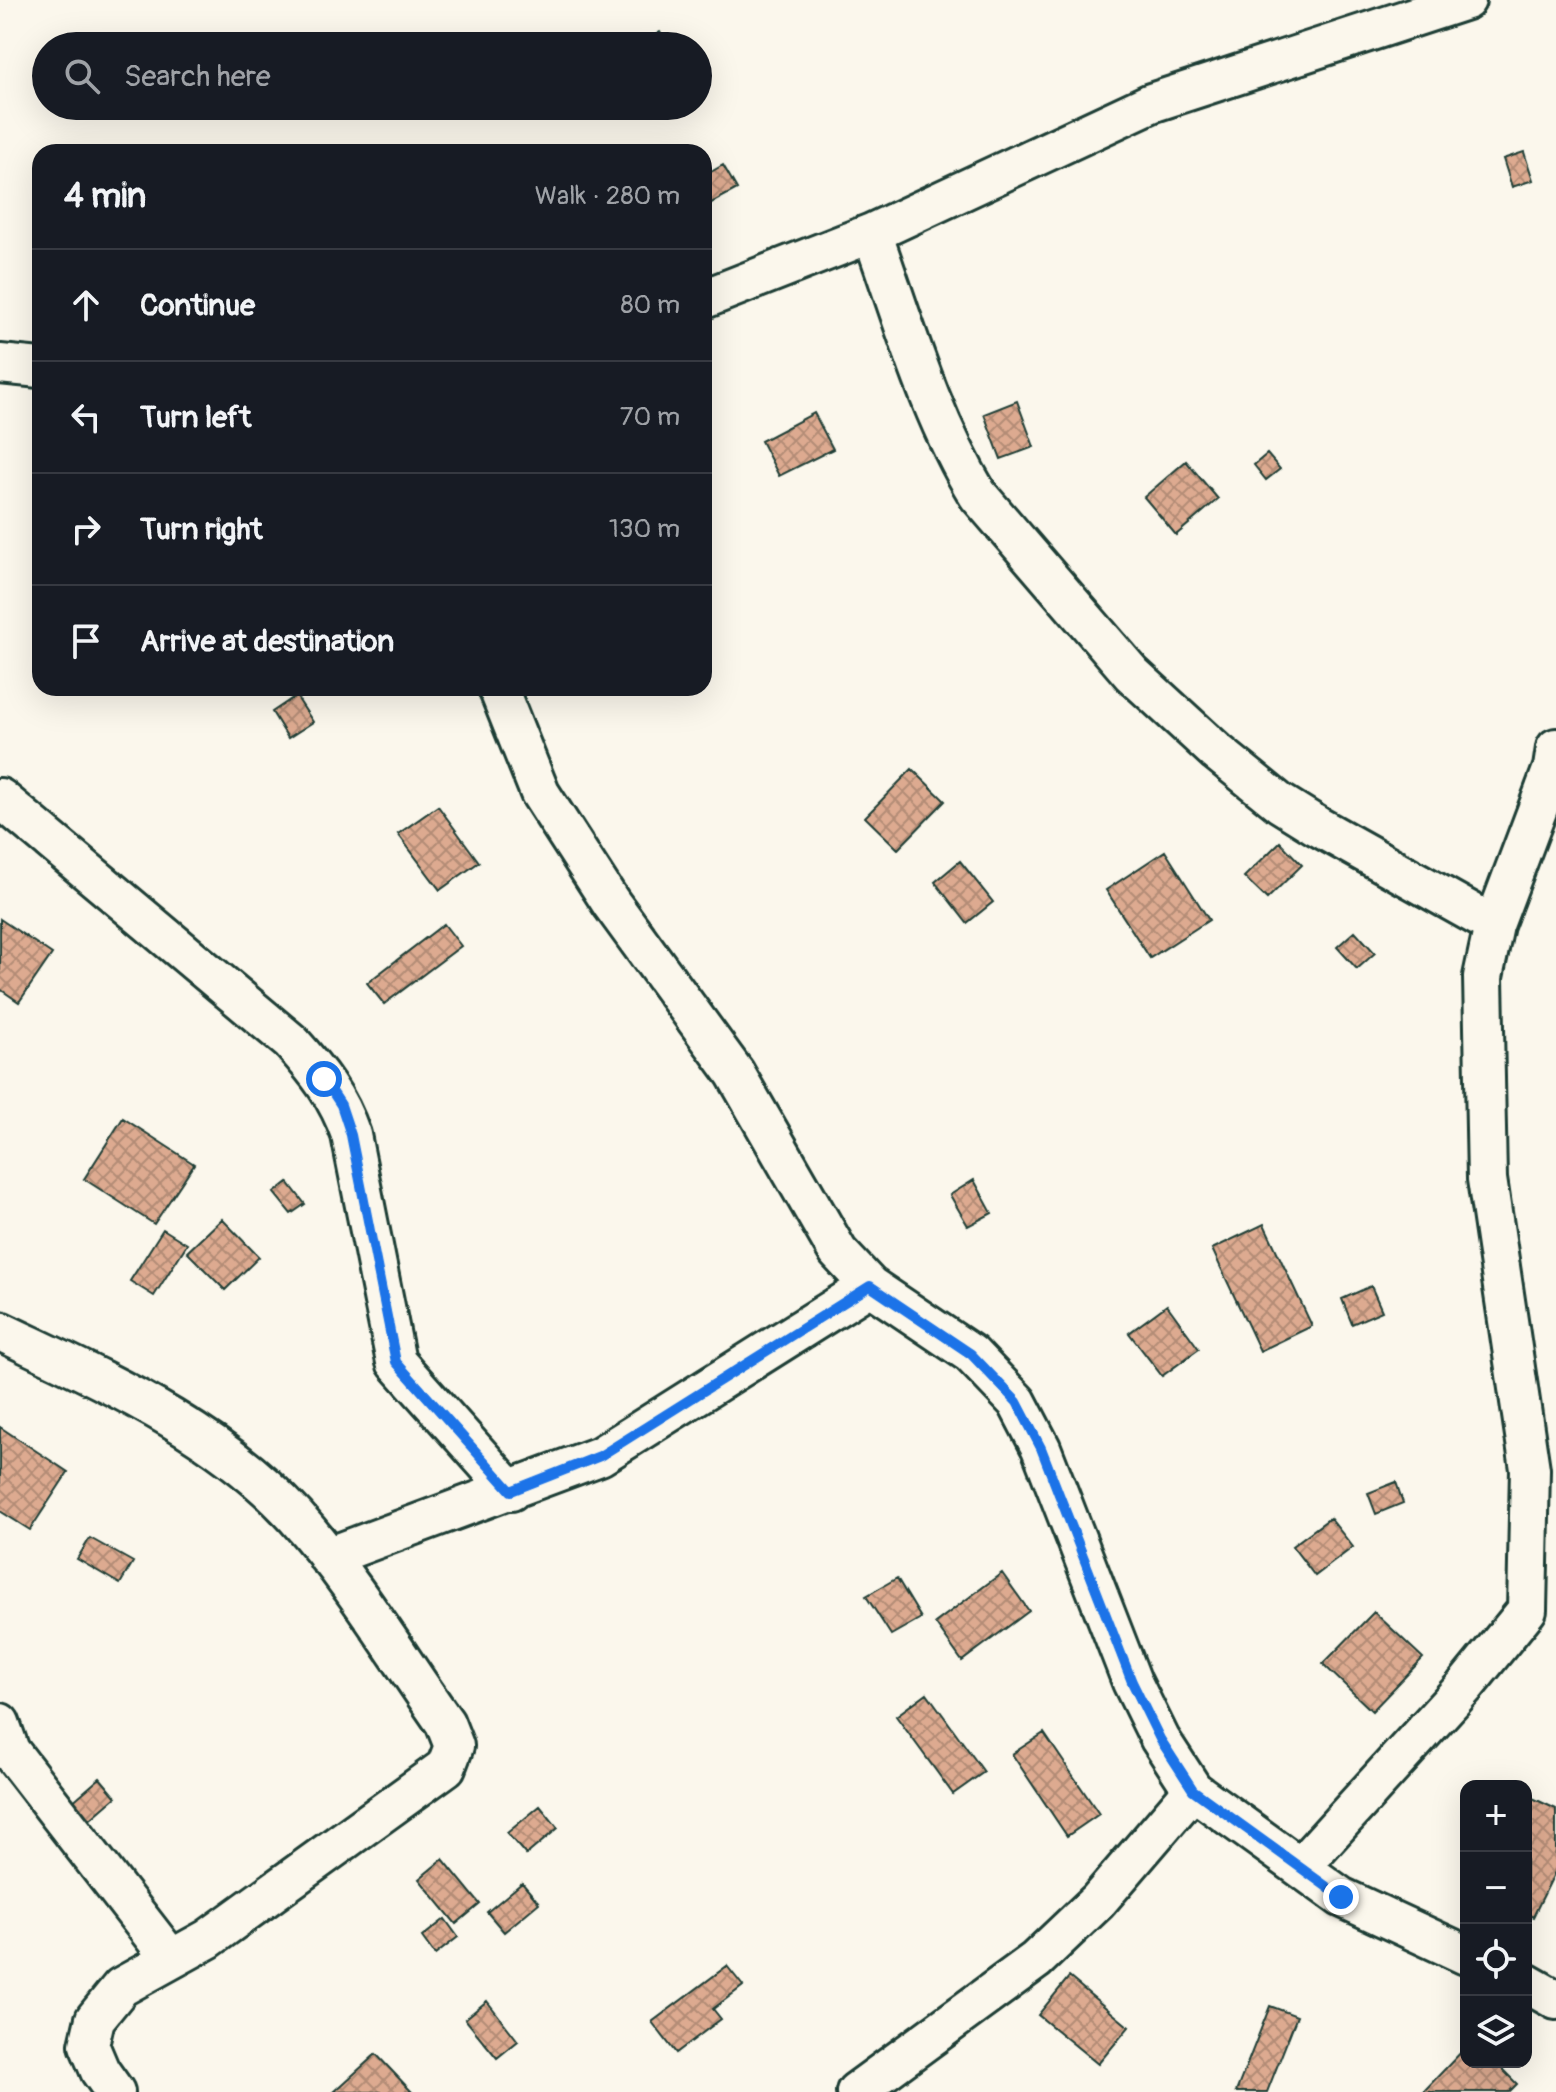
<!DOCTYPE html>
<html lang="en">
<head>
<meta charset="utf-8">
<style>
	body { margin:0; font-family:Pangolin,sans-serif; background:#242831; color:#f1f3f6 }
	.controls { position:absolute; right:24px; bottom:24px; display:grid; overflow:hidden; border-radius:16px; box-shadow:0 8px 32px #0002 }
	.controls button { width:72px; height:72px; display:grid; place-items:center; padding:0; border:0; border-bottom:2px solid #363941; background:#171b24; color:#f1f3f6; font:40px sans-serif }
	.stop { position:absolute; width:24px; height:24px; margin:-18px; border:6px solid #1a73e8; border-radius:50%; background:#fff }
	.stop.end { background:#1a73e8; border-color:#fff; box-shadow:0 2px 8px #0008 }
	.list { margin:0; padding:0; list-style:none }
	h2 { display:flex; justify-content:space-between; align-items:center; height:104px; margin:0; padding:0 32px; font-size:34px }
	h2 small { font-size:26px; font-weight:400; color:#9ea1a6 }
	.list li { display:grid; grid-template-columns:52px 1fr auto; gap:24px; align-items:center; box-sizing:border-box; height:112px; padding:0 32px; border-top:2px solid #363941 }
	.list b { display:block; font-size:30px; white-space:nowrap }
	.list em { font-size:26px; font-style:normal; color:#9ea1a6 }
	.icon { flex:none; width:44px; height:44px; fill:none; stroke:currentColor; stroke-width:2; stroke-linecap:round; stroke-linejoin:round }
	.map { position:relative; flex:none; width:1556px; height:2092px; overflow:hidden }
	.search { position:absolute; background:#171b24; box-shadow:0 8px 32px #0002; left:32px; top:32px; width:680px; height:88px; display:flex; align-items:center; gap:20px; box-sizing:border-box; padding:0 28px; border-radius:44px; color:#9ea1a6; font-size:30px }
	.panel { position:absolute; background:#171b24; box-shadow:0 8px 32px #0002; left:32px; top:144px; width:680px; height:552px; border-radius:24px }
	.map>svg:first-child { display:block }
	.building { fill:url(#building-cross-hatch); stroke:#1f3d34; stroke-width:2 }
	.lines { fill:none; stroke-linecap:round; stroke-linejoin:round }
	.street-casing { stroke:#1f3d34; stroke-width:44 }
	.street { stroke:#fbf7ec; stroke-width:38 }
	.route { stroke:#1a73e8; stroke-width:10 }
</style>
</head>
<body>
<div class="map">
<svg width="1556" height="2092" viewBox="0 0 1556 2092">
	<defs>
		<pattern id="building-cross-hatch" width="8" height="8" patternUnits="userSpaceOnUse" patternTransform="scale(2)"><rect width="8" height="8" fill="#ddaa90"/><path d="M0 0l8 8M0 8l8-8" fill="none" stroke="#b38c76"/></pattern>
	</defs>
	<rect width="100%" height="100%" fill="#fbf7ec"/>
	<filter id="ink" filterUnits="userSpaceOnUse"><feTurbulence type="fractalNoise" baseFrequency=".0125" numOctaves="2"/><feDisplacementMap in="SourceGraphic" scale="16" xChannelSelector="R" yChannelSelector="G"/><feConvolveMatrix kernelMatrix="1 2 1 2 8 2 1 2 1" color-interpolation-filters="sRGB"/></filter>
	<g filter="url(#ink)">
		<path class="building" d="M660,32L670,46H638Z
			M1524,152L1533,180L1512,187L1503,159Z
			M723,165L737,189L704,207V176Z
			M1017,401L1034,447L1001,459L984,414Z
			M814,413L833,449L779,476L761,441Z
			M1267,454L1280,469L1266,480L1254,465Z
			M1186,461L1218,499L1176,535L1144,497Z
			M296,696L313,722L288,738L272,712Z
			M912,769L945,801L898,849L865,817Z
			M438,806L479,862L440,890L398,834Z
			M1280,842L1302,865L1267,899L1244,877Z
			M1165,851L1209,920L1150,958L1106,890Z
			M960,861L993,902L967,923L935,882Z
			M0,919L52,954L19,1002L0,989Z
			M444,924L461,946L384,1004L367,983Z
			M1355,931L1375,953L1357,969L1337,947Z
			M123,1118L194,1164L154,1224L84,1179Z
			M974,1180L992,1213L968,1226L950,1195Z
			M288,1182L305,1204L291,1214L274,1193Z
			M222,1219L259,1257L225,1290L187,1252Z
			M1264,1224L1312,1326L1260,1351L1212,1249Z
			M163,1229L187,1244L154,1296L130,1281Z
			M1371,1286L1382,1311L1352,1324L1342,1299Z
			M1167,1305L1199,1349L1162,1376L1129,1333Z
			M0,1427L68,1472L30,1530L0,1511Z
			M1396,1482L1403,1503L1376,1514L1368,1493Z
			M1330,1518L1353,1547L1315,1576L1292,1546Z
			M90,1538L133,1562L120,1584L77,1559Z
			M1002,1573L1029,1611L962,1661L935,1623Z
			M897,1578L921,1618L891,1635L866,1596Z
			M1374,1612L1423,1658L1372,1711L1323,1664Z
			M927,1693L984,1772L953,1794L896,1716Z
			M1044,1733L1099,1814L1067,1836L1012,1754Z
			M100,1778L116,1797L87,1822L71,1803Z
			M1526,1795L1556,1809V1870L1533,1917L1526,1914Z
			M540,1806L558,1828L526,1855L507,1833Z
			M443,1859L480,1904L456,1924L419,1879Z
			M522,1883L539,1903L504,1932L487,1912Z
			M445,1919L458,1937L435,1955L422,1937Z
			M727,1966L743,1986L713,2009L721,2019L676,2053L652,2022Z
			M1069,1977L1129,2027L1098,2064L1038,2015Z
			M487,2001L518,2041L497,2058L465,2019Z
			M1270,2006L1297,2016L1267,2092H1236Z
			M1466,2047V2062H1495L1517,2084L1509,2092H1423Z
			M376,2054L412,2092H334Z"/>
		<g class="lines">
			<defs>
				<path id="street" d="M872,233C904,322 929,414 978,495L1132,674L1217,752L1280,803L1317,826L1494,925
					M704,299L872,233L1151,103L1466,0
					M0,364L40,368
					M498,688L540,793L611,903L735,1073L838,1252L870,1286L971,1354L1017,1402L1041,1448L1132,1682L1160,1739L1193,1790L1341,1897L1466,1955
					M0,798L291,1042C318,1072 338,1097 351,1135L396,1362L511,1491
					M0,1331C104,1381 216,1429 296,1517C352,1580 397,1655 445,1723L454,1746L446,1767L208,1939L121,1987L95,2019L89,2045L100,2071L115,2092
					M328,1557L600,1456L870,1286
					M0,1723L10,1751L171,1959
					M1300,1867L1465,1686L1527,1610L1530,1469L1487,1179L1483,977L1494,925L1553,768L1556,748
					M1526,1983L1556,2000
					M856,2092L1036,1960L1098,1901L1193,1790"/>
			</defs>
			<use href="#street" class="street-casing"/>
			<use href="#street" class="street"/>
		</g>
	</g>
	<g class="lines" filter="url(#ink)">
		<path class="route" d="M324,1079L341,1105L351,1135L396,1362L511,1491L600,1456L870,1286L971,1354L1017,1402L1041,1448L1132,1682L1160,1739L1193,1790L1341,1897"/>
	</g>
</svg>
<div class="controls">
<button>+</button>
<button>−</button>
<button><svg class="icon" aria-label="locate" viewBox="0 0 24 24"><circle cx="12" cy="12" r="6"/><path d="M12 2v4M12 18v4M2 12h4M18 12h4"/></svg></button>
<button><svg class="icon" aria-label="layers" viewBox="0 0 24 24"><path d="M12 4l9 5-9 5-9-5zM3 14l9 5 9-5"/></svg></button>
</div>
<div class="stop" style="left:324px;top:1079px"></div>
<div class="stop end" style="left:1341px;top:1897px"></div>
<div class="search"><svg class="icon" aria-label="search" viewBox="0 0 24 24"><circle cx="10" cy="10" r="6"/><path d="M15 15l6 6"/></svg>Search here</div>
<section class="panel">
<h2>4 min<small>Walk · 280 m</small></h2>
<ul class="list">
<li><svg class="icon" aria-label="ahead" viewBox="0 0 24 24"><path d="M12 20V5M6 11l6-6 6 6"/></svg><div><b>Continue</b></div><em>80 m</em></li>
<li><svg class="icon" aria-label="left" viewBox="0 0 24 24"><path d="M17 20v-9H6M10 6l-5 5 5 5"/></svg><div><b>Turn left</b></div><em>70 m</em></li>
<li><svg class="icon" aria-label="right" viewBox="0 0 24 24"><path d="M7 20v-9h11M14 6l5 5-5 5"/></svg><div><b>Turn right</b></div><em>130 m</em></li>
<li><svg class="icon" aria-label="arrive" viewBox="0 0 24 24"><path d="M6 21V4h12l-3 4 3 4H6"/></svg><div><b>Arrive at destination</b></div></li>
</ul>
</section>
</div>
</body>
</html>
